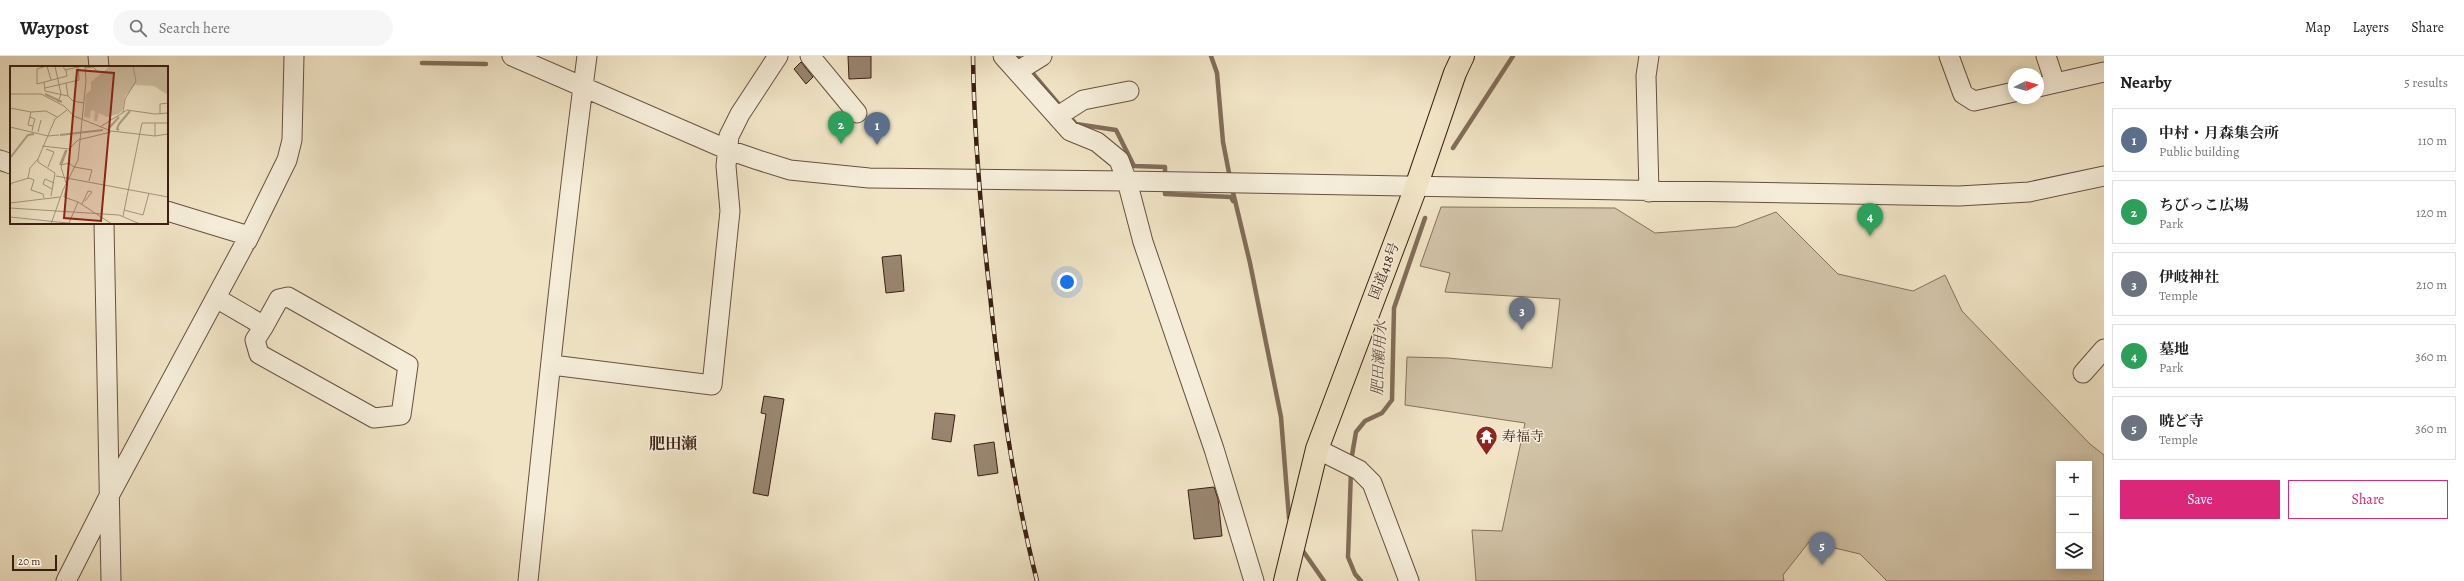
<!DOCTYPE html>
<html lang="en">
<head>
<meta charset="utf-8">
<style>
	body { margin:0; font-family:Alegreya,"Noto Serif JP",serif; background:#f6f6f6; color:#222 }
	.controls { position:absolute; right:12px; bottom:12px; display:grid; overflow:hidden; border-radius:0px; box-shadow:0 2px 10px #0003 }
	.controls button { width:36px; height:36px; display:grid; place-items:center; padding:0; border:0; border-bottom:1px solid #e0e0e0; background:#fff; color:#222; font:20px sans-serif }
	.compass { position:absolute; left:2008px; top:12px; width:36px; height:36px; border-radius:50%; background:#fff; box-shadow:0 2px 10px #0003; rotate:85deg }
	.scale { position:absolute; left:12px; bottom:10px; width:45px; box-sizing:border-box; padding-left:4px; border:2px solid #3b1f13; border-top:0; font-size:11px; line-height:14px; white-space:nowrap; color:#3b1f13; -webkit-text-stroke:3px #f5edd9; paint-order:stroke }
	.you { position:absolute; left:1067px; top:226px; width:14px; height:14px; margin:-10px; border:3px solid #fff; border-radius:50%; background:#1a73e8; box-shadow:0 0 0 6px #1a73e833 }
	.badge { display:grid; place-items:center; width:26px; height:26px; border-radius:50%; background:#db2777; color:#fff; font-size:13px; font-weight:700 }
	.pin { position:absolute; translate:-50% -33px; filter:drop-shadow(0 1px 2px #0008) }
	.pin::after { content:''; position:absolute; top:21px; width:14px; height:12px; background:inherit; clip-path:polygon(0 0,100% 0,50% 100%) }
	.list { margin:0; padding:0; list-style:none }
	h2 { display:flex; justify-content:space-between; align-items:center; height:52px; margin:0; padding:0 16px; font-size:17px }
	h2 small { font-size:13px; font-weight:400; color:#767676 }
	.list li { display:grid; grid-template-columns:26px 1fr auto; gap:12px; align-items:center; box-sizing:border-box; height:64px; margin:0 8px 8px; padding:0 8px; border:1px solid #e0e0e0; border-radius:0px }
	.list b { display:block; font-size:15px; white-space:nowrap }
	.list p { margin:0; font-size:13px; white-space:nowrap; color:#767676 }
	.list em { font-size:13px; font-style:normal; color:#767676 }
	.actions { display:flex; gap:8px; padding:12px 16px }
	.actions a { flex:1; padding:9px 0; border:1px solid #db2777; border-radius:0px; text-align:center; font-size:14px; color:#db2777 }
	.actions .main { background:#db2777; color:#fff }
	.icon { flex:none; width:22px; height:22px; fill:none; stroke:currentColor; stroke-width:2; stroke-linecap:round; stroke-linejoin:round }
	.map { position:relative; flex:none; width:2104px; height:525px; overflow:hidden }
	header { display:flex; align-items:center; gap:24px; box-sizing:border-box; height:56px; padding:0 20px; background:#fff; border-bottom:1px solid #e0e0e0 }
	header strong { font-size:19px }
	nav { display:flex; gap:22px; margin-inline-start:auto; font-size:14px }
	.search { width:280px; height:36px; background:#f6f6f6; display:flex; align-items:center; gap:10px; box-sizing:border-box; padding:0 14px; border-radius:22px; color:#767676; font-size:15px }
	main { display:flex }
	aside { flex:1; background:#fff }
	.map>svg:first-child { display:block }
	.green { fill:#d1c3a7; stroke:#86715d; fill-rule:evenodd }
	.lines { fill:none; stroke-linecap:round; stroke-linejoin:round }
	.stream { stroke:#826d59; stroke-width:4.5 }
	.building { fill:#998570; stroke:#3b1f13 }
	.minor-casing { stroke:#685040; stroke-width:21 }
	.highway-casing { stroke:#3b1f13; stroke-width:24 }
	.minor { stroke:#f5edd9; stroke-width:19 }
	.highway { stroke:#f0e4c5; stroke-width:22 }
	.rail-casing { stroke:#3b1f13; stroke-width:4.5 }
	.rail { stroke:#f5edd9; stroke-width:3; stroke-dasharray:9; stroke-linecap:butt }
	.labels { text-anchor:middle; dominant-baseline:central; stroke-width:3; stroke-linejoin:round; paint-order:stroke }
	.street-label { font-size:14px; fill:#3b1f13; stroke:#f5edd9 }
	.poi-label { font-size:14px; fill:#3b1f13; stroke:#f5edd9; text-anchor:start }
	.water-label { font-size:15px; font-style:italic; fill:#654c3c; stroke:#f5edd9 }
	.quarter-label { font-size:16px; font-weight:bold; fill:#3b1f13; stroke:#f5edd9 }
	.inset-river { fill:none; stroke:#b2a188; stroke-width:2 }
	.inset-road { fill:none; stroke:#a8957e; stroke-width:1 }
	.view { fill:#8f2418; fill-opacity:0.15; stroke:#8f2418; stroke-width:2 }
	.inset-edge { fill:none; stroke:#3b1f13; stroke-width:2 }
</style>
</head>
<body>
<header>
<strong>Waypost</strong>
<div class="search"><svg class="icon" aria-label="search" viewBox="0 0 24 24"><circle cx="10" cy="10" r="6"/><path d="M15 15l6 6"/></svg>Search here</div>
<nav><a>Map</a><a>Layers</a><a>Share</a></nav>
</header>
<main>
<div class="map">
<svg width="2104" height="525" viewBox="0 0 2104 525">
	<rect width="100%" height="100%" fill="#f0e4c5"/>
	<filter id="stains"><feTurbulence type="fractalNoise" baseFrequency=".005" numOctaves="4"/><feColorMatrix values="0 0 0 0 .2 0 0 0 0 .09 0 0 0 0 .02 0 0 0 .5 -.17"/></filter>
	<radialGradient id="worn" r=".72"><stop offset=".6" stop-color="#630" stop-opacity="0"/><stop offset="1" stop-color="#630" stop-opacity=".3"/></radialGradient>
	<path class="green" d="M1441,151L1615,152L1655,177L1736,171L1776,156L1838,218L1913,235L1945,219L1962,255L2090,388L2104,399V525H1887L1860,498L1809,486L1783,519L1784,525H1476L1472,474L1502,475L1525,367L1405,349L1407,301L1448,302L1552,312L1560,243L1445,236L1450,217L1420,210ZM2059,408H2089V510H2059Z"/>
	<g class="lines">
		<path class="stream" d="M1017,0L1023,6
			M1211,0L1217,17L1223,86L1230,122
			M422,7L486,8
			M1029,13L1062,52
			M1068,59L1076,68L1116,74L1134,110L1165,111V121
			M1453,92L1513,0
			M1165,131V138L1231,141L1233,145
			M1232,132L1250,207L1281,361L1289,462
			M1351,405L1356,376L1365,365L1382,357L1392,344L1394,252L1425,162
			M1351,414L1348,501L1355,518L1361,525
			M1303,495L1324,525"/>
	</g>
	<path class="building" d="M848,0H871V22L849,23Z
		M801,6L813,21L806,28L794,13Z
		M901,199L904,235L886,237L882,201Z
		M764,340L784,343L768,440L753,437L766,358L761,357Z
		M935,357L955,359L951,386L932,383Z
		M994,386L998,417L978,420L974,389Z
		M1214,431L1218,443L1222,480L1194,483L1188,434Z"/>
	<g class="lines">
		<defs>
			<path id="minor" d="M98,0L99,11
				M512,0L726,93L758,104L790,114L869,122L1127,125L1959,140L2029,136L2104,120
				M810,0L857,57
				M1003,0L1070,75L1097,86L1119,104L1127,125L1143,186L1214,393L1254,525
				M1949,0L1963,38L1974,45L2014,36
				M2046,0L2055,27
				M1018,15L1042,0
				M2038,31L2104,16
				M1058,60L1083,44L1129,35
				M0,104L11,108
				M1649,136L1646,20L1649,0
				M167,155L249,180
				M104,167L111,525
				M247,185L287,104L292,84L294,0
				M216,242L264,270L279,243L288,241L408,309L401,359L374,362L259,298L255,284L264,270
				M552,309L712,329L730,155L726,110L729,80L740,58L778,0
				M2083,317L2104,293
				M1317,393L1359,414L1372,427L1409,525
				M66,525L109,440L249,180
				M528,525C546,350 564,175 587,0"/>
			<path id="highway" d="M1285,525L1317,393L1416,131L1455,17L1463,0"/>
		</defs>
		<use href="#minor" class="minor-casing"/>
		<use href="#highway" class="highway-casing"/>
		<use href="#minor" class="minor"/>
		<use href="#highway" class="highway"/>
		<defs>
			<path id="rail" d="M973,0C974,80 981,159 990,239C1000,335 1013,431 1037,525"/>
		</defs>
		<use href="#rail" class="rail-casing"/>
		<use href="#rail" class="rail"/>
	</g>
	<defs>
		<symbol id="temple-pin" viewBox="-11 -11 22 30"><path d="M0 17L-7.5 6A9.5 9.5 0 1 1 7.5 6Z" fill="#8f2418" stroke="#f5edd9"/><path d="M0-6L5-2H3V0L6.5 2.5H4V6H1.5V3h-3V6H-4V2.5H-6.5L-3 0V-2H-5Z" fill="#fff"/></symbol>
	</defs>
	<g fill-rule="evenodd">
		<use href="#temple-pin" x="1474" y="368" width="25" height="34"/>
	</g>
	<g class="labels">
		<g class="street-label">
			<text transform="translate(1384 215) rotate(-69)">国道418号</text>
		</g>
		<g class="poi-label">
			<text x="1502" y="380">寿福寺</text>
		</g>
		<g class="water-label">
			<text transform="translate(1379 302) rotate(-87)">肥田瀬用水</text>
		</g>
		<g class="quarter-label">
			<text x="673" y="388">肥田瀬</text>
		</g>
	</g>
	<g transform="translate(10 10)">
		<rect width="158" height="158" fill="#f0e4c5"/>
		<path d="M100,0H158V29L144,20L125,19L115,30L112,45L108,48L97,51L89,47L87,55H84L85,45L81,44L80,52L74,51L76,28L81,24V16Z" fill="#d1c3a7"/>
		<path class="inset-river" d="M35,28L52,36M99,62L109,51M109,64L107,63L109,58L120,45M50,69L93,64M0,92L18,69L24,68M50,99L56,84"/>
		<path class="inset-road" d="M36,0L27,3V18L57,10L56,4M37,0L41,14M45,0L51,28L48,36M53,0L55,4L68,1M75,2L83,1L89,7M34,16L35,25L58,30L63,35L74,37M56,17L58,30M35,22L69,14L68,0M0,28H31L54,40L64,50L101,65L145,70L158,68M0,42L21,46L36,45L47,51M21,46L18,59L23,60L22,65M113,46L115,33L126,15L123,0M150,48V38L158,37M20,51L25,53L23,60M0,61L38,70L49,69M90,61L117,44L145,48L158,47M28,66L31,54M145,70V57M32,80L59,83L68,74L101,66M36,83L44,86L38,101M28,93V96L45,107L41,130M51,99L59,97L64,101L82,104L79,115M46,110L158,131M18,112L20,102L28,93L45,53L57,44M56,117L51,101L57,84M0,120L2,117L19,112L24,114L21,124L33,128L34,132M54,121L56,123L54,131L68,136M42,123L33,118L35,113L44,117M68,136L102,158M0,137L50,131M72,138L78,125L82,126L75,135M0,142L109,149L130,158M114,144L133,149L139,127M113,150L132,57H158M0,151L67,158M59,157L68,136M41,158L53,124L68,94L76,15L75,0"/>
		<path class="view" d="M67,4L104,7L91,155L54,152Z"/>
		<rect width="158" height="158" class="inset-edge"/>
	</g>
	<rect width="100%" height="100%" filter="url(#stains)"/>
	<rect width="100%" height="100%" fill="url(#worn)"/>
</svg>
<div class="controls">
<button>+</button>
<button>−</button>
<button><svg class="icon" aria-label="layers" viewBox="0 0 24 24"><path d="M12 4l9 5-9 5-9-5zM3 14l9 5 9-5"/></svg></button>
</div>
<svg class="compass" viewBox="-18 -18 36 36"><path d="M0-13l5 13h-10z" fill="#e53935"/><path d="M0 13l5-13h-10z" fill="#767676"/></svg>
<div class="scale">20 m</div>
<div class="you"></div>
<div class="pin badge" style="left:877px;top:89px;background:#5c6f8a">1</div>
<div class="pin badge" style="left:841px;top:88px;background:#2e9e5b">2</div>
<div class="pin badge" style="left:1522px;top:274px;background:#6b7280">3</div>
<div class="pin badge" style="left:1870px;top:180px;background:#2e9e5b">4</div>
<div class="pin badge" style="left:1822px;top:509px;background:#6b7280">5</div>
</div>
<aside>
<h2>Nearby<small>5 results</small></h2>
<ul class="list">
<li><span class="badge" style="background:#5c6f8a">1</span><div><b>中村・月森集会所</b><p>Public building</p></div><em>110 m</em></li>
<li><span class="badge" style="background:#2e9e5b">2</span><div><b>ちびっこ広場</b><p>Park</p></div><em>120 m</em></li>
<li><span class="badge" style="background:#6b7280">3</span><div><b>伊岐神社</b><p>Temple</p></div><em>210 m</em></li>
<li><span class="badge" style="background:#2e9e5b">4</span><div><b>墓地</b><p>Park</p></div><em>360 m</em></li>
<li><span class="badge" style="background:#6b7280">5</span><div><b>暁ど寺</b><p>Temple</p></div><em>360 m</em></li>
</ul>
<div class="actions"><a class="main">Save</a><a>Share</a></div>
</aside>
</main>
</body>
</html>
